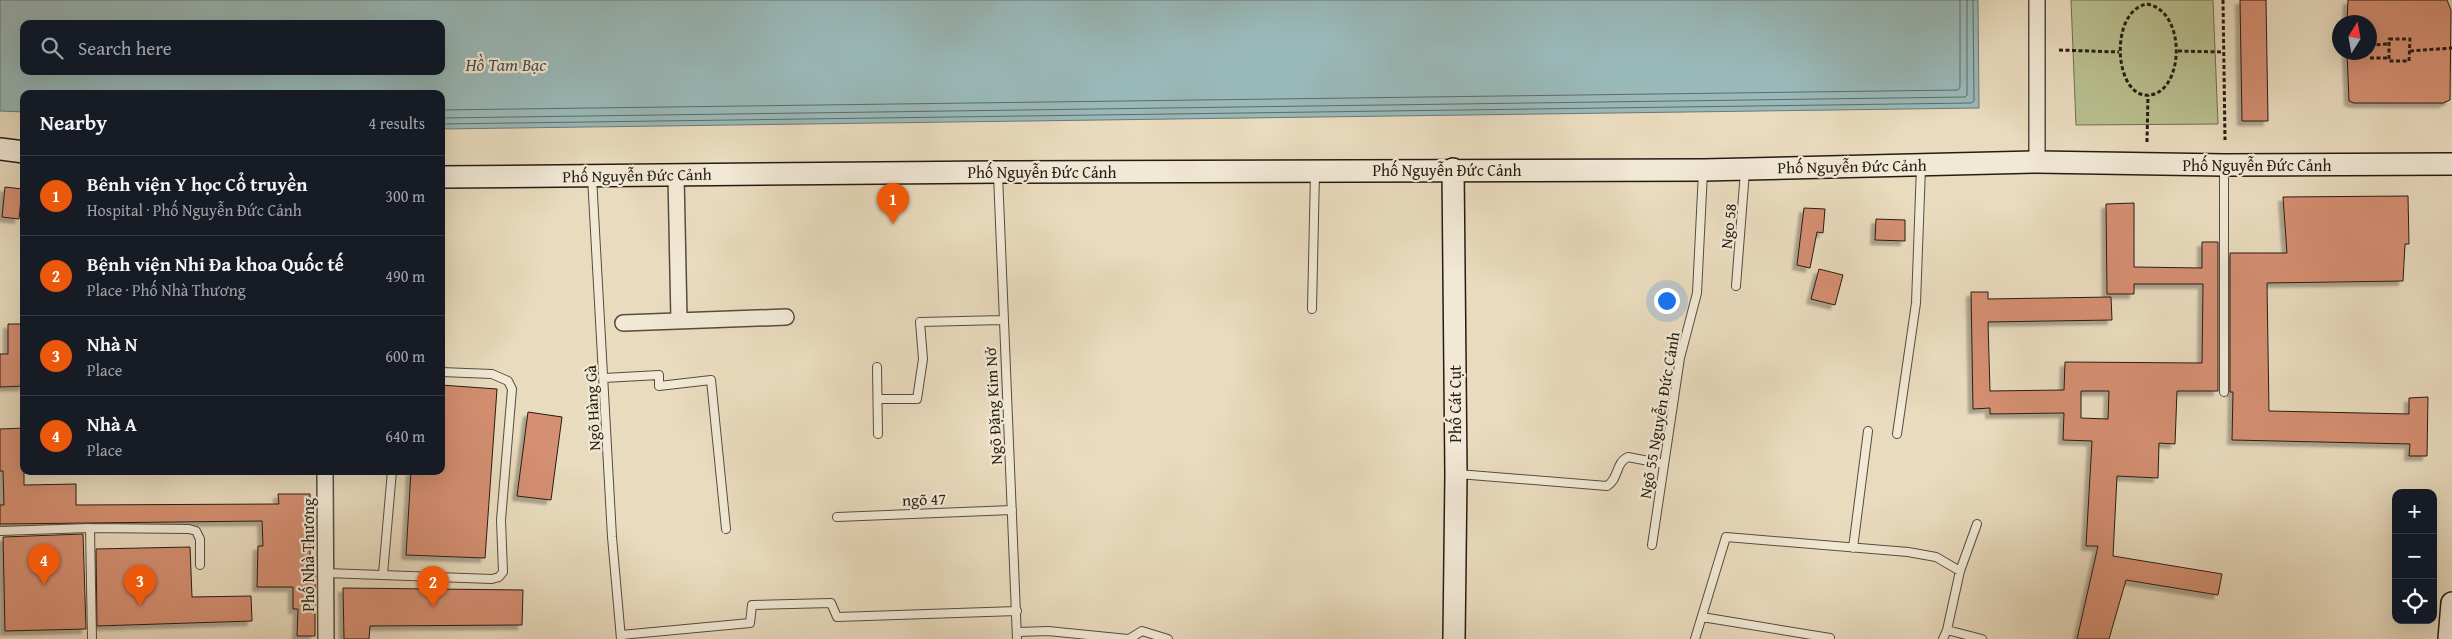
<!DOCTYPE html>
<html lang="en">
<head>
<meta charset="utf-8">
<style>
	body { margin:0; font-family:"Gentium Book Plus",serif; background:#20242c; color:#f1f3f6 }
	.controls { position:absolute; right:15px; bottom:15px; display:grid; overflow:hidden; border-radius:10px; box-shadow:0 5px 20px #0002 }
	.controls button { width:45px; height:45px; display:grid; place-items:center; padding:0; border:0; border-bottom:1px solid #363941; background:#171b24; color:#f1f3f6; font:25px sans-serif }
	.compass { position:absolute; left:2332px; top:15px; width:45px; height:45px; border-radius:50%; background:#171b24; box-shadow:0 5px 20px #0002; rotate:11deg }
	.you { position:absolute; left:1666px; top:300px; width:18px; height:18px; margin:-12px; border:4px solid #fff; border-radius:50%; background:#1a73e8; box-shadow:0 0 0 8px #1a73e833 }
	.badge { display:grid; place-items:center; width:32px; height:32px; border-radius:50%; background:#ea580c; color:#fff; font-size:16px; font-weight:700 }
	.pin { position:absolute; translate:-50% -41px; filter:drop-shadow(0 1px 2px #0008) }
	.pin::after { content:''; position:absolute; top:26px; width:18px; height:15px; background:inherit; clip-path:polygon(0 0,100% 0,50% 100%) }
	.list { margin:0; padding:0; list-style:none }
	h2 { display:flex; justify-content:space-between; align-items:center; height:65px; margin:0; padding:0 20px; font-size:21px }
	h2 small { font-size:16px; font-weight:400; color:#9ea1a6 }
	.list li { display:grid; grid-template-columns:32px 1fr auto; gap:15px; align-items:center; box-sizing:border-box; height:80px; padding:0 20px; border-top:1px solid #363941 }
	.list b { display:block; font-size:19px; white-space:nowrap }
	.list p { margin:0; font-size:16px; white-space:nowrap; color:#9ea1a6 }
	.list em { font-size:16px; font-style:normal; color:#9ea1a6 }
	.icon { flex:none; width:28px; height:28px; fill:none; stroke:currentColor; stroke-width:2; stroke-linecap:round; stroke-linejoin:round }
	.map { position:relative; flex:none; width:2452px; height:639px; overflow:hidden }
	.search { position:absolute; background:#171b24; box-shadow:0 5px 20px #0002; left:20px; top:20px; width:425px; height:55px; display:flex; align-items:center; gap:12px; box-sizing:border-box; padding:0 18px; border-radius:10px; color:#9ea1a6; font-size:19px }
	.panel { position:absolute; background:#171b24; box-shadow:0 5px 20px #0002; left:20px; top:90px; width:425px; height:385px; border-radius:10px }
	.map>svg:first-child { display:block }
	.green { fill:#b9c090; stroke:#706e52 }
	.water { fill:#99b9b9; stroke:#6b7a77; fill-rule:evenodd }
	.lines { fill:none; stroke-linecap:round; stroke-linejoin:round }
	.shore { stroke:#606a66; stroke-width:1 }
	.building { fill:#d58f72; stroke:#261c13; fill-rule:evenodd; filter:url(#shadow) }
	.lane-casing { stroke:#574c3e; stroke-width:10 }
	.street-casing { stroke:#574c3e; stroke-width:18 }
	.secondary-casing { stroke:#261c13; stroke-width:24 }
	.path { stroke:#261c13; stroke-width:3; stroke-dasharray:4 2.5; stroke-linecap:butt }
	.lane { stroke:#f1e8d5; stroke-width:8 }
	.street { stroke:#f1e8d5; stroke-width:15 }
	.secondary { stroke:#f1e8d5; stroke-width:21 }
	.labels { text-anchor:middle; dominant-baseline:central; stroke-width:4.5; stroke-linejoin:round; paint-order:stroke }
	.street-label { font-size:16px; fill:#261c13; stroke:#f1e8d5 }
	.water-label { font-size:18px; font-style:italic; fill:#484b45; stroke:#f1e8d5 }
</style>
</head>
<body>
<div class="map">
<svg width="2452" height="639" viewBox="0 0 2452 639">
	<defs>
		<filter id="shadow"><feDropShadow dx="-4.5" dy="4.5" stdDeviation="1" flood-color="#0004"/></filter>
	</defs>
	<rect width="100%" height="100%" fill="#e9dbbe"/>
	<filter id="stains"><feTurbulence type="fractalNoise" baseFrequency=".004" numOctaves="4"/><feColorMatrix values="0 0 0 0 .2 0 0 0 0 .09 0 0 0 0 .02 0 0 0 .5 -.17"/></filter>
	<radialGradient id="worn" r=".72"><stop offset=".6" stop-color="#630" stop-opacity="0"/><stop offset="1" stop-color="#630" stop-opacity=".3"/></radialGradient>
	<path class="green" d="M2071,0H2213L2218,124L2076,125Z"/>
	<path class="water" d="M0,0H1978L1979,108L441,129V94H24V112L0,111ZM24,24H441V71H24Z"/>
	<g class="lines">
		<path class="shore" d="M441,110L1958,90L1960,87V0
			M441,118L1965,97L1967,95V0
			M441,124L1971,103L1974,101L1973,0"/>
	</g>
	<path class="building" d="M2240,0H2266L2268,121H2242Z
		M2348,0H2447L2451,10L2450,100L2443,103H2354L2349,101L2347,52H2370V22H2347Z
		M5,187L22,189L19,219L2,217Z
		M2408,196L2409,244H2405L2403,281L2267,283L2269,411L2409,414V398L2428,397L2427,456H2409L2410,444L2232,440L2233,392H2230V253H2287L2283,197Z
		M2134,203V267L2202,268V242H2218V391H2177L2175,444L2159,443L2158,478L2117,476L2113,556L2222,574L2218,595L2126,580L2109,639H2077L2098,546H2086L2092,441L2063,440L2064,413L1990,414V408L1973,409L1971,292H1988V299L2111,297L2112,320L1988,322L1990,391L2064,390L2065,362L2202,363L2203,284H2134V294H2107L2106,204ZM2081,391H2109L2108,419L2081,418Z
		M1804,208L1825,209L1823,233L1817,232L1810,268L1797,265Z
		M1876,219L1905,220V241L1875,240Z
		M1819,269L1843,275L1835,305L1811,299Z
		M8,324H24V386L0,387V354H8Z
		M441,385L497,389L485,558L406,555L411,471H441Z
		M528,412L562,417L551,500L517,496Z
		M24,428V485L76,484V505L279,504L278,494H310V559H315V636H297L298,609H293V587H257L258,546H263L262,521L0,524V505H4L3,471H0V429Z
		M83,534L86,629L5,631L3,537Z
		M190,547L192,597L251,596L252,621L97,626L96,549Z
		M343,588L523,590L522,625L370,626L369,639H344Z"/>
	<g class="lines">
		<defs>
			<path id="lane" d="M2224,167V392
				M998,174L1017,639
				M592,177L612,537L621,639
				M1736,286L1745,171
				M1312,309L1315,172
				M877,367L878,434
				M604,378L659,375V386L711,380L726,529
				M878,399H917L923,359L920,322L1003,320
				M1897,434L1916,303L1921,167
				M1458,474L1607,486C1619,479 1615,463 1628,457L1664,464
				M837,517L1012,510
				M90,528L92,639
				M0,531L90,528L189,529L196,531L200,539V565
				M1652,545L1680,358L1697,293L1703,172
				M1853,548L1868,431
				M326,573L492,579L499,577L503,572L501,520L512,389L508,381L492,374L441,372
				M383,574L392,471
				M1702,617L1830,638
				M1947,630L1982,639
				M1017,632L1048,631L1128,639
				M621,635L750,623L752,605L831,603L837,617L1017,611
				M1129,639L1142,631L1168,639
				M1695,639L1726,537L1908,552L1936,557L1960,571
				M1943,639L1947,630L1960,571L1977,524"/>
			<path id="street" d="M2037,162V0
				M676,175L679,320
				M623,323L786,317
				M325,471L326,639"/>
			<path id="secondary" d="M0,149L24,152
				M1453,169L1456,474L1454,639
				M441,177L998,172L1704,170L2037,162L2224,165L2452,164
				M2449,639L2452,603"/>
		</defs>
		<use href="#lane" class="lane-casing"/>
		<use href="#street" class="street-casing"/>
		<use href="#secondary" class="secondary-casing"/>
		<path class="path" d="M2223,0L2225,140
			M2147,4C2187,11 2184,91 2150,95C2114,100 2108,11 2147,4Z
			M2389,39H2410L2409,61H2389Z
			M2370,45L2389,44
			M2059,50L2119,52
			M2178,51L2223,52
			M2410,51L2452,48
			M2370,58H2389
			M2147,142L2148,95"/>
		<use href="#lane" class="lane"/>
		<use href="#street" class="street"/>
		<use href="#secondary" class="secondary"/>
	</g>
	<g class="labels">
		<g class="street-label">
			<text x="2257" y="165">Phố Nguyễn Đức Cảnh</text>
			<text transform="translate(1852 166) rotate(-1)">Phố Nguyễn Đức Cảnh</text>
			<text x="1447" y="170">Phố Nguyễn Đức Cảnh</text>
			<text x="1042" y="172">Phố Nguyễn Đức Cảnh</text>
			<text transform="translate(637 175) rotate(-1)">Phố Nguyễn Đức Cảnh</text>
			<text transform="translate(1728 226) rotate(-84)">Ngo 58</text>
			<text transform="translate(1455 404) rotate(-90)">Phố Cát Cụt</text>
			<text transform="translate(993 406) rotate(-93)">Ngõ Đặng Kim Nở</text>
			<text transform="translate(592 408) rotate(-93)">Ngõ Hàng Gà</text>
			<text transform="translate(1659 415) rotate(-80)">Ngõ 55 Nguyễn Đức Cảnh</text>
			<text transform="translate(924 499) rotate(-2)">ngõ 47</text>
			<text transform="translate(308 555) rotate(-90)">Phố Nhà Thương</text>
		</g>
		<g class="water-label">
			<text x="506" y="64">Hồ Tam Bạc</text>
		</g>
	</g>
	<rect width="100%" height="100%" filter="url(#stains)"/>
	<rect width="100%" height="100%" fill="url(#worn)"/>
</svg>
<div class="controls">
<button>+</button>
<button>−</button>
<button><svg class="icon" aria-label="locate" viewBox="0 0 24 24"><circle cx="12" cy="12" r="6"/><path d="M12 2v4M12 18v4M2 12h4M18 12h4"/></svg></button>
</div>
<svg class="compass" viewBox="-18 -18 36 36"><path d="M0-13l5 13h-10z" fill="#e53935"/><path d="M0 13l5-13h-10z" fill="#9ea1a6"/></svg>
<div class="you"></div>
<div class="pin badge" style="left:893px;top:224px">1</div>
<div class="pin badge" style="left:433px;top:607px">2</div>
<div class="pin badge" style="left:140px;top:606px">3</div>
<div class="pin badge" style="left:44px;top:585px">4</div>
<div class="search"><svg class="icon" aria-label="search" viewBox="0 0 24 24"><circle cx="10" cy="10" r="6"/><path d="M15 15l6 6"/></svg>Search here</div>
<section class="panel">
<h2>Nearby<small>4 results</small></h2>
<ul class="list">
<li><span class="badge">1</span><div><b>Bênh viện Y học Cổ truyền</b><p>Hospital · Phố Nguyễn Đức Cảnh</p></div><em>300 m</em></li>
<li><span class="badge">2</span><div><b>Bệnh viện Nhi Đa khoa Quốc tế</b><p>Place · Phố Nhà Thương</p></div><em>490 m</em></li>
<li><span class="badge">3</span><div><b>Nhà N</b><p>Place</p></div><em>600 m</em></li>
<li><span class="badge">4</span><div><b>Nhà A</b><p>Place</p></div><em>640 m</em></li>
</ul>
</section>
</div>
</body>
</html>
